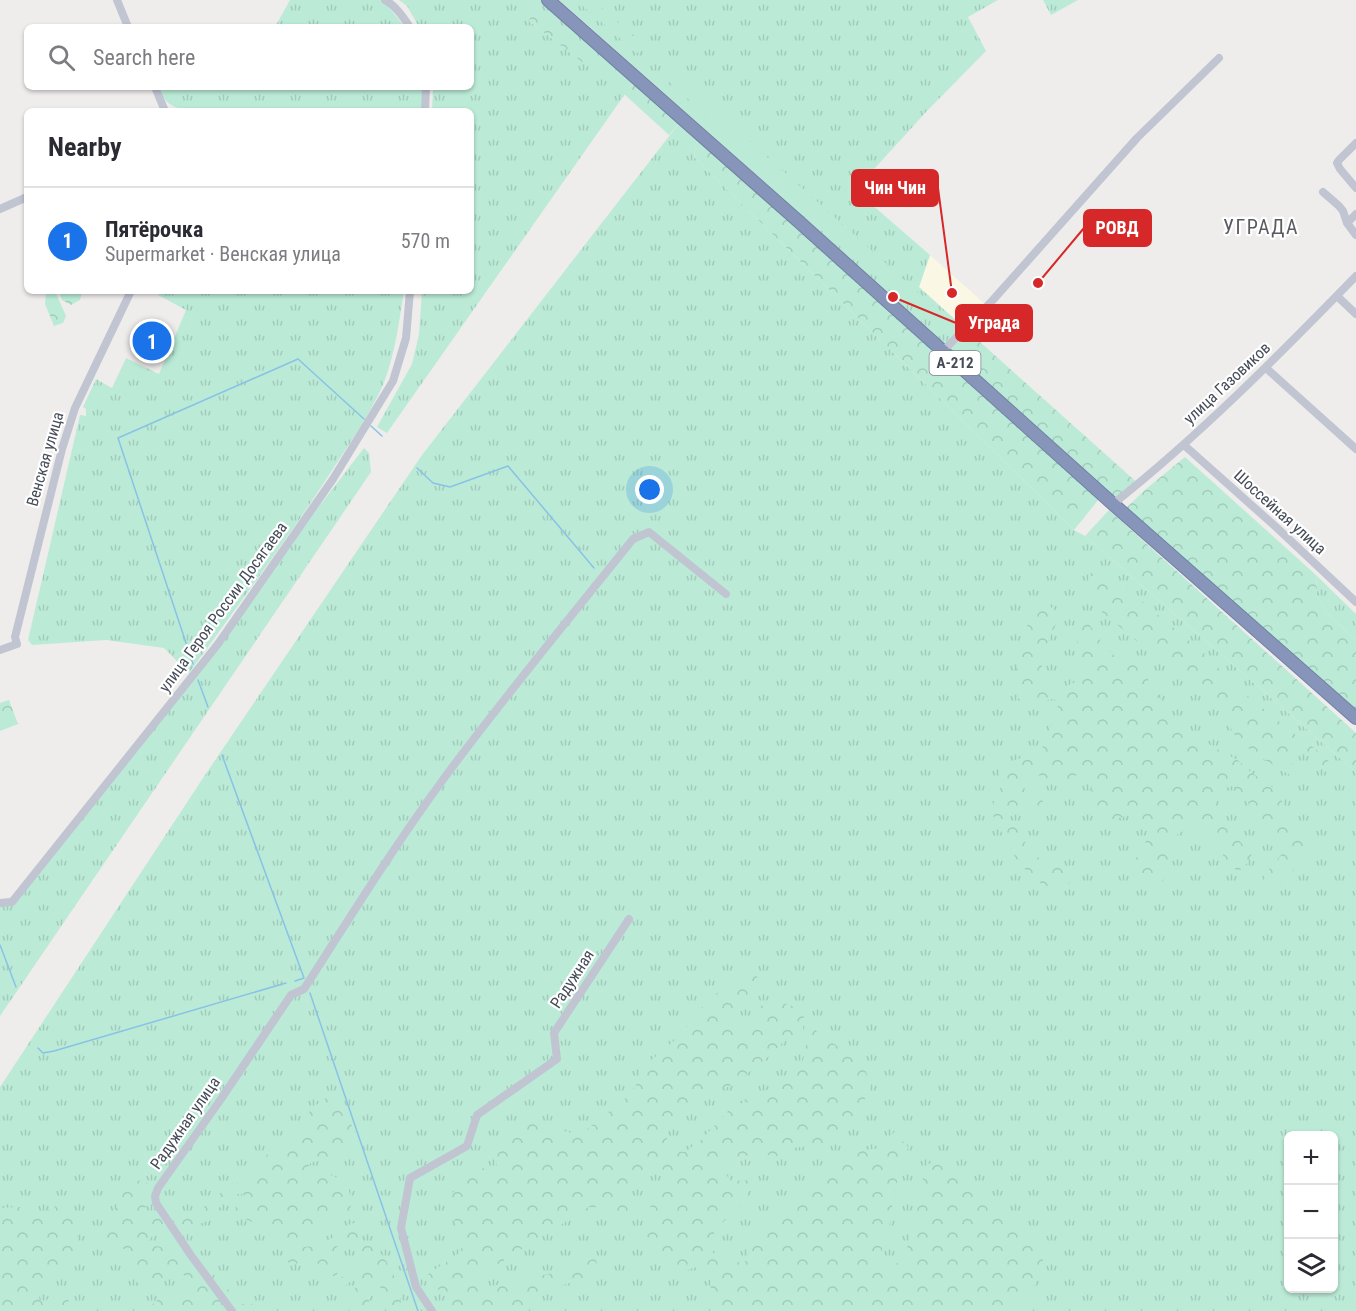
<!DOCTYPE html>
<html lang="en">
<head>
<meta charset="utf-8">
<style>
	body { margin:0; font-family:"Roboto Condensed",sans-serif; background:#f7f7f7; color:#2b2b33 }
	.controls { position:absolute; right:18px; bottom:18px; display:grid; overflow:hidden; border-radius:9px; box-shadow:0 2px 4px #0004 }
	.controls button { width:54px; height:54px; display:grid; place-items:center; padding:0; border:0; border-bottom:2px solid #e1e1e2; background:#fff; color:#2b2b33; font:30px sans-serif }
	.you { position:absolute; left:650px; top:490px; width:21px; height:21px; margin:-15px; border:4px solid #fff; border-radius:50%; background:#1a73e8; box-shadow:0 0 0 9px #1a73e833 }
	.badge { display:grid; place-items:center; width:39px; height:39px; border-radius:50%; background:#1a73e8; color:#fff; font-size:20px; font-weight:700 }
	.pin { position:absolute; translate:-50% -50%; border:3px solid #fff; box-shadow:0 2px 6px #0006 }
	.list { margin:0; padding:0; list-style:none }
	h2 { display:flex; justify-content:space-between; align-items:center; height:78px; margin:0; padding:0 24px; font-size:26px }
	h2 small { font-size:20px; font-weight:400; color:#7c7c81 }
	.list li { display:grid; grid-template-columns:39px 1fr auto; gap:18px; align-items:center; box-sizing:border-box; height:108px; padding:0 24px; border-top:2px solid #e1e1e2 }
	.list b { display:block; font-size:22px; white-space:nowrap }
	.list p { margin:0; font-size:20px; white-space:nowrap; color:#7c7c81 }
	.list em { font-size:20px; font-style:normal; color:#7c7c81 }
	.icon { flex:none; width:33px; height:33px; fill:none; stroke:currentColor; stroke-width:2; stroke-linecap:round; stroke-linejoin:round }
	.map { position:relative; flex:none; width:1356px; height:1311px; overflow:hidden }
	.search { position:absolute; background:#fff; box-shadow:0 2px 4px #0004; left:24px; top:24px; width:450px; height:66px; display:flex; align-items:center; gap:15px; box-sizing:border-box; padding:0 21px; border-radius:9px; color:#7c7c81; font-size:22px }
	.panel { position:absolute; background:#fff; box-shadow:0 2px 4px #0004; left:24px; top:108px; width:450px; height:186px; border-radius:9px }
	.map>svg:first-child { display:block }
	.commercial { fill:#faf8e4 }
	.grass { fill:url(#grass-tufts); fill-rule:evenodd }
	.forest { fill:url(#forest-crowns) }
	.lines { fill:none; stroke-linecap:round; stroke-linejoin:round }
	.stream { stroke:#8ac2e6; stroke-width:1.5 }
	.highway-casing { stroke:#7180a5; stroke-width:14 }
	.minor { stroke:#c0c5d1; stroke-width:8 }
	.highway { stroke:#8695b9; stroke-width:12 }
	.labels { text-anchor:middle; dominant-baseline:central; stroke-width:4.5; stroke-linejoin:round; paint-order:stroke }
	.shield { fill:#fff; stroke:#7d828a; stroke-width:1.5 }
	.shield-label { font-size:15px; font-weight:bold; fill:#454c58 }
	.street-label { font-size:16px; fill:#454c58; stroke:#fff }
	.quarter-label { font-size:20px; letter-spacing:1.5px; fill:#595b60; stroke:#fff }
	.leader { fill:none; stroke:#d62828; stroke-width:2 }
	.callout-dot { fill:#d62828; stroke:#fff; stroke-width:2 }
	.callout { fill:#d62828; stroke:#d62828; stroke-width:2 }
	.callout-label { font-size:18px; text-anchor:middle; font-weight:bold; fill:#fff }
</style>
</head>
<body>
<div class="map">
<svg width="1356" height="1311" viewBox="0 0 1356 1311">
	<defs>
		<pattern id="grass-tufts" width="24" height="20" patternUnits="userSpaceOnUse" patternTransform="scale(1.5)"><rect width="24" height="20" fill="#bbebd7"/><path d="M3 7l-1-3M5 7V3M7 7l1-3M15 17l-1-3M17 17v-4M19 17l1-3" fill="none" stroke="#a2cbbb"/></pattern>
		<pattern id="forest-crowns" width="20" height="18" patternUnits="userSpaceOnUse" patternTransform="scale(1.5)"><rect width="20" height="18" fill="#bbebd7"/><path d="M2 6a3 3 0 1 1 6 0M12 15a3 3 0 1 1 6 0" fill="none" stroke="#a2cbbb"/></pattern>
	</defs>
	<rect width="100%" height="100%" fill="#efecec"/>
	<path class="commercial" d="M930,255L985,304L964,327L919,287Z"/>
	<path class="grass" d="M290,0H380L387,5L405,27H275Z
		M399,0H544L636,81L627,90L533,10L529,21L625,94L387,433L377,427L412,364L419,334L422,291H471V111H432L433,87H471V27H419L407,6Z
		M559,0H998L968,17L986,51L926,112L855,190L930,255L919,287L970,333L953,354L815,227Z
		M1043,0H1078L1051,15Z
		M161,87H424L422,111H187C174,107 161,103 161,87Z
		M680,122L697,137L694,157L1074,530L1085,536L1356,772V1311H0V1087L203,778L422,455ZM1288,1136H1334V1288H1288Z
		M160,291H404C399,322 395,355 383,385C369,416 348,446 329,475C285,543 236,608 189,673L164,648L106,640L32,645L28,640L80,415L86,416V409L83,407L96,379L112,388L126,358L159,374L186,310L158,295Z
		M364,448L369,453L371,472L0,1016V900L13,897L16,900Z
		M1316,575L1356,614V640L1329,615L1317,596Z"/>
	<path class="forest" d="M576,0H593L645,45L637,53Z
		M533,9L629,88L636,81L680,122L669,135L625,95L529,21Z
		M666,66L938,310L928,316L658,72Z
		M697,137L1099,499L1074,530L694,157Z
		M50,291H55L66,316L63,323L54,326L45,304L46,293Z
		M59,291H82L80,300L71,305L62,300Z
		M970,333L1141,486L1117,502L953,354Z
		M1185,457L1316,575L1317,596L1329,615L1356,640V710L1126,508L1146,489Z
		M1109,510L1356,733V772L1085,536Z
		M1097,571L1102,574L1108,572L1113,577L1212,660L1229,681L1295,734L1296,738C1307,740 1331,760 1335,771L1331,776L1326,772L1318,761L1302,750L1290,751L1294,770L1292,776L1255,754L1236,737L1224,716L1207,700L1102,612L1088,578L1091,573Z
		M1040,602C1048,605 1056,609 1060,616C1048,643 1032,664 1050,691C1056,689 1072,685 1076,681C1087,671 1073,647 1078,634L1074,629L1077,617L1082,614L1104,646L1114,655L1130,659L1144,673L1182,734L1194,741L1205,742L1239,761L1248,770L1276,790L1291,819L1302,825L1308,835L1310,847L1308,853L1298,863L1288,879L1263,888C1261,873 1278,860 1286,849C1281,839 1269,834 1262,825C1250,811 1248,796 1234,786C1220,787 1218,796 1215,808C1219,814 1224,819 1228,824C1235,833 1238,845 1251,848L1252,854L1244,868L1238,871L1228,865L1216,841L1195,826C1184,830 1175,834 1169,844L1171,850L1167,863V875L1163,880L1157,883L1145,881L1133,867L1134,861L1145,846L1147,830L1137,823L1128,815L1111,821C1104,815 1096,805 1093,797C1089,786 1096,776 1082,772L1061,784L1038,775L1022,784L1025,789L1043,801L1042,808C1033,815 1025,813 1015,807L1011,812L1010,818L1032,853L1047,864L1065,870L1071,881L1062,890L1043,885L1019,864L992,814L994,801L1000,791V766L1028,755L1040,754L1058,706L1057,700L1051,699L1039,703L1019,699C1007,680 1028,626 1034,604Z
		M9,700L18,724L0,731V703Z
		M745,975H755L763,982L757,991L734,1012L732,1022L736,1032H747L754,1025L761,1006L769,999L779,1001L804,1011L803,1032L784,1041L769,1056L737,1082L718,1092L699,1100L681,1112L669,1129L664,1150L685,1152L701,1140L729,1110L767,1090L802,1068L805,1047L814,1029L864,1066L871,1086L862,1105L851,1122L837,1138L818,1146L797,1147L778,1156L758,1154L737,1157L718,1164L731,1181L751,1180L746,1200L715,1230L710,1250L725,1264L746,1261L752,1242L781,1211L811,1182L826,1170L862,1150L883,1148L894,1132L908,1147L903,1167L895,1187L889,1228L882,1249L881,1270L900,1262L909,1243L914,1222L915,1202L928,1164L947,1160L961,1176L977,1188L995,1199L1037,1246L1045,1265L1035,1284L1010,1311H723L712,1300L710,1280L695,1267L676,1275L660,1263L642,1226L657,1194L670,1174L661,1168L640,1175L623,1187L636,1203L630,1212C615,1212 605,1206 589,1207L479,1276L476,1284L486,1288L506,1282L526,1279L557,1272L596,1258L597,1268C584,1284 577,1280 560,1286C548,1291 529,1302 520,1311H450L452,1306L448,1297L432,1285L427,1275L458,1254L465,1241C461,1230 453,1221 450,1210C444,1192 470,1175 484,1168L490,1177L498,1172L496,1162L490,1154L500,1149L531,1123L580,1135L627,1097L636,1085L642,1068L681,1035L697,1012L719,991L735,979Z
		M339,1089L359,1146C343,1157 330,1161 311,1162L308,1167C313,1172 319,1173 327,1174C349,1180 351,1190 351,1211L343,1219L332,1216L314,1232H303L300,1243L304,1247C313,1247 324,1242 332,1238C341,1232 349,1220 361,1223C360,1230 358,1237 362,1242C367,1247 374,1246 379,1251C391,1266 402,1289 401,1309L395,1310L390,1308L379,1285L372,1277L369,1300L370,1311H350L342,1301V1295L357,1287L363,1278L352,1280L339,1292L333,1291C336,1275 355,1272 360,1260C361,1257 361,1253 362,1249L345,1243L339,1244L336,1248L342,1265L336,1276H331L324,1266L313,1262L290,1264L286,1260L288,1255L294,1253L293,1248L277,1244L262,1226L240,1217L236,1213L235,1208L243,1200L245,1195C223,1189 220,1215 205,1222C186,1229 161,1224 148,1241C157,1251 168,1244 179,1249C185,1251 188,1258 193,1262C198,1267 207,1269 213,1274C223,1281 231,1292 237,1304H252L253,1311H150L152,1305L160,1298H172L183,1293L187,1281L185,1276C163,1264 168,1277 153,1288L142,1283H138L127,1266L124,1249L103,1238L102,1230L106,1227L115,1210L121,1203L124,1184L141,1180L153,1186L144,1211C152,1221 165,1217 177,1223L193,1214L201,1211L209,1200L256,1172L269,1151L282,1143L293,1146L298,1142L305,1125L310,1109Z
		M65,1204C76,1225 84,1245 74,1268L68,1270L56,1269C45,1277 42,1286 39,1299L44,1303L53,1293L59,1291L68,1298L70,1309L69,1311H0V1208L20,1207L36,1217L53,1207Z"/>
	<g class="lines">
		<path class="stream" d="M371,426L382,436
			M417,468L433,483L450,487L508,466L594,568
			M193,664L118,438L298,359L364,419
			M198,680L208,707
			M222,755L304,978L295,981
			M0,945L16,987
			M310,993L418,1311
			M38,1048L43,1053L54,1051L286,983"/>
		<defs>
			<path id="highway" d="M548,0L797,220L1113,504L1356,718"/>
		</defs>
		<use href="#highway" class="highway-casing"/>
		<path class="minor" d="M117,0L128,27
			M385,0C396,6 403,17 410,27
			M155,87L165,111
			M425,111L426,87
			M1356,143L1339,160L1337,163L1340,169L1356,188
			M1323,192L1339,206L1343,211L1347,223L1356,235
			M0,209L27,197
			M1347,223L1356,214
			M1337,296L1356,314
			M942,352L992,301L1137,138L1219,58
			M1266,368L1356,449
			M1184,445L1276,527L1356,602
			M1113,504C1200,435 1278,356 1356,276
			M0,650L17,644L15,637L62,449L75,408L131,291
			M0,903L12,902L218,644L333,479L393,381L406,338L410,291
			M232,1311L190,1254L156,1203L155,1196L158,1188L221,1099L291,995L304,989C349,919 393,848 442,781C503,698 569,619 633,539L649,532L726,594
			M432,1311L416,1287L401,1228L410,1178L467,1146L477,1115L557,1059L554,1033L629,919"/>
		<use href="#highway" class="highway"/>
	</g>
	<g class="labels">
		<rect class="shield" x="929.5" y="351" width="51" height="24" rx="4.5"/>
		<g class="shield-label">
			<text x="955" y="363">А-212</text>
		</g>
		<g class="street-label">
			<text transform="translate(1227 383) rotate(-43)">улица Газовиков</text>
			<text transform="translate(45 459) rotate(-74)">Венская улица</text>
			<text transform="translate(1280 512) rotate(42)">Шоссейная улица</text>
			<text transform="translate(223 607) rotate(-54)">улица Героя России Досягаева</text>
			<text transform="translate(572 979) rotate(-57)">Радужная</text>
			<text transform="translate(185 1123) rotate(-55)">Радужная улица</text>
		</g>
		<g class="quarter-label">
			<text x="1261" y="227">УГРАДА</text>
		</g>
	</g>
	<path class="leader" d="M952 293L938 188M1038 283L1084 228M893 297L956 323"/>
	<g class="callout-dot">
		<circle cx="952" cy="293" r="6"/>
		<circle cx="1038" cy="283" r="6"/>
		<circle cx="893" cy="297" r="6"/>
	</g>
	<g class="callout">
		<rect x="852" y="170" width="86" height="36" rx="6"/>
		<rect x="1084" y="210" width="67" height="36" rx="6"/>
		<rect x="956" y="305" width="76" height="36" rx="6"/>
	</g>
	<g class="callout-label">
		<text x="895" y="194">Чин Чин</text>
		<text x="1117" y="234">РОВД</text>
		<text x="994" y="329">Уграда</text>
	</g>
</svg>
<div class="controls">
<button>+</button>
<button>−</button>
<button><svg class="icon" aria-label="layers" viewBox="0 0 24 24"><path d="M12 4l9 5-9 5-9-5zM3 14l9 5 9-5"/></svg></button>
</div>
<div class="you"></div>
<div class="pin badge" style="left:152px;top:341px">1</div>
<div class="search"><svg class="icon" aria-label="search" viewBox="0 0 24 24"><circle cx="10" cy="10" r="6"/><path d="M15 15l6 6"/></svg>Search here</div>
<section class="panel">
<h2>Nearby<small></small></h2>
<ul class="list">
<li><span class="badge">1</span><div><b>Пятёрочка</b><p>Supermarket · Венская улица</p></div><em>570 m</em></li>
</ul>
</section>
</div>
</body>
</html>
